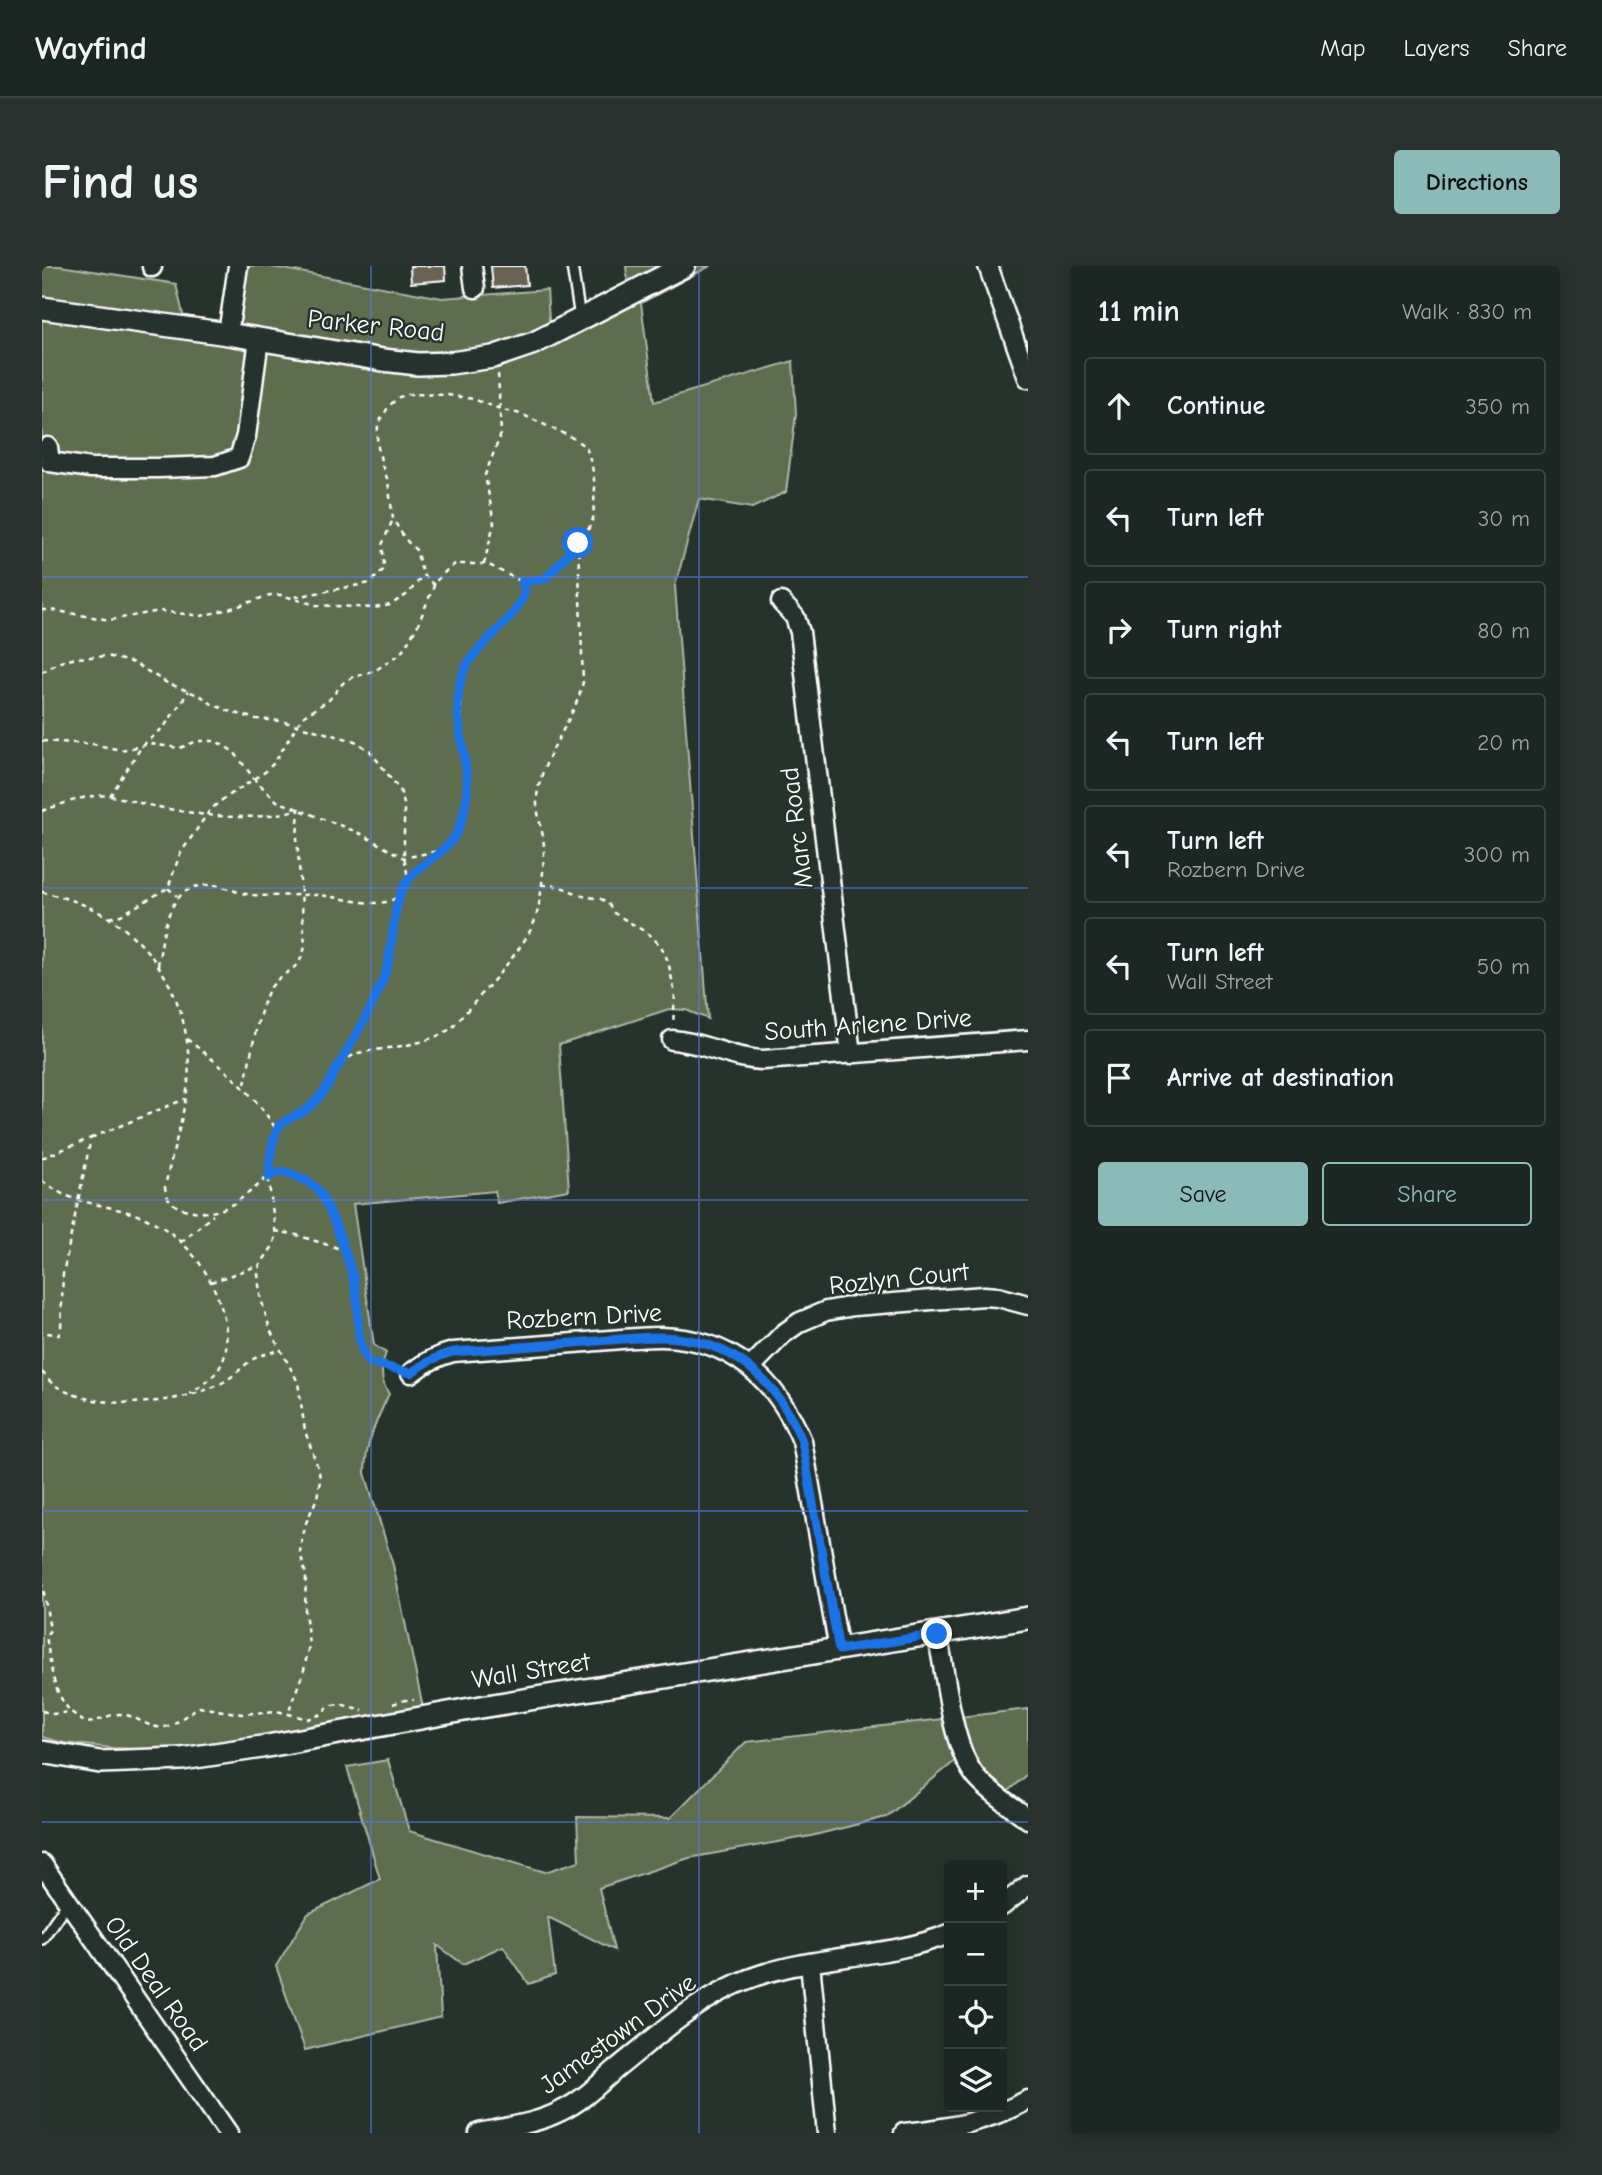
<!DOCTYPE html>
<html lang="en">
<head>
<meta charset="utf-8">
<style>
	body { margin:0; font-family:"Comic Neue",sans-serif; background:#29322f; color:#f1f3f6 }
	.controls { position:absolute; right:21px; bottom:21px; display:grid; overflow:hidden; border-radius:7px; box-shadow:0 4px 18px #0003 }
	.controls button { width:63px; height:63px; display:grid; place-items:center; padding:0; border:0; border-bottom:2px solid #3a4340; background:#1c2622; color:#f1f3f6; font:35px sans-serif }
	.stop { position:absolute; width:21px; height:21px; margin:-16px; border:5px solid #1a73e8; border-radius:50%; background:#fff }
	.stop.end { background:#1a73e8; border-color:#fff; box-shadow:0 2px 7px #0008 }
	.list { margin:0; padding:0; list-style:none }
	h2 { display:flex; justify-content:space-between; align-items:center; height:91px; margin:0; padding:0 28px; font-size:30px }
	h2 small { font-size:23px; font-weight:400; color:#a0a5a5 }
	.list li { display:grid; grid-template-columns:46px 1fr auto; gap:21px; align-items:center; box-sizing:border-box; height:98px; margin:0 14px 14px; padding:0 14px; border:2px solid #3a4340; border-radius:7px }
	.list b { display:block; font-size:26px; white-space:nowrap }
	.list p { margin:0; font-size:23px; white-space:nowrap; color:#a0a5a5 }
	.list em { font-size:23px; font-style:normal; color:#a0a5a5 }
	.actions { display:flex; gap:14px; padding:21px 28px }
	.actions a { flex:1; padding:16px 0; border:2px solid #8bbbb9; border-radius:7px; text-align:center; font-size:24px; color:#8bbbb9 }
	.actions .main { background:#8bbbb9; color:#111 }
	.icon { flex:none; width:38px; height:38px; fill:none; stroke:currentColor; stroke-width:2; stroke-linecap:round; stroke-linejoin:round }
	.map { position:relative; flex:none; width:986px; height:1867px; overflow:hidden; border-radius:7px }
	header { display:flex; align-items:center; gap:42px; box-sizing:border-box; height:98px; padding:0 35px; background:#1c2622; border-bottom:2px solid #3a4340 }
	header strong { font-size:33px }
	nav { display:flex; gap:38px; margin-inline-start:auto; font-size:24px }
	.intro { display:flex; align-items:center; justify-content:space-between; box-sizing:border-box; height:168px; padding:0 42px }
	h1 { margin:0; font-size:49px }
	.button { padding:18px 32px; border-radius:7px; background:#8bbbb9; color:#111; font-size:24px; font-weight:700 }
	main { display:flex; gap:42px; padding:0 42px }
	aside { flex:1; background:#1c2622; border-radius:7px; box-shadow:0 4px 18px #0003 }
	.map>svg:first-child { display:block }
	.green { fill:#5e6d4f; stroke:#aeb6a7; stroke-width:2 }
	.building { fill:#6a6252; stroke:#fff; stroke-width:2 }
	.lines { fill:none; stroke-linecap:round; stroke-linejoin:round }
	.service-casing { stroke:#fff; stroke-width:14 }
	.minor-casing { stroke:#fff; stroke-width:23 }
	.tertiary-casing { stroke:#fff; stroke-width:26 }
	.path { stroke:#fff; stroke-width:2.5; stroke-dasharray:5 5; stroke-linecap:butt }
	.service { stroke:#26332d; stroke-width:9 }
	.minor { stroke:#26332d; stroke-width:18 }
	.tertiary { stroke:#26332d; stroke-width:21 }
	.route { stroke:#1a73e8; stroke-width:9 }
	.grid { fill:none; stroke:#567ae2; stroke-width:2; stroke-opacity:0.55 }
	.labels { text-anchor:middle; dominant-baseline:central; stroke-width:5; stroke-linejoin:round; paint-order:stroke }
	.street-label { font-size:26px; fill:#fff; stroke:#26332d }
</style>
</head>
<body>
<header>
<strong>Wayfind</strong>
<nav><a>Map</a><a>Layers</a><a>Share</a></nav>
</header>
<div class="intro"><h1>Find us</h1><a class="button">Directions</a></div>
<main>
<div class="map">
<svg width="986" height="1867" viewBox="0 0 986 1867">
	<rect width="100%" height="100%" fill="#26332d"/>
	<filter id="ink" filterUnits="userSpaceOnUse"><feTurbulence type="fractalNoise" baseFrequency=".0143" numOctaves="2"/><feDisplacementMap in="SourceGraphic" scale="14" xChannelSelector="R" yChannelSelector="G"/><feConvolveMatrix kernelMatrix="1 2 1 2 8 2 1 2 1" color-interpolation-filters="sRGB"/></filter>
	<g filter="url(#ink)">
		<path class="green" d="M0,0H18L134,18L144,62L184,69L196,0H225L400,32L505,24L508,69L587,30L584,0H668L599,37L612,136L751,95L754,148L744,226L710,242L657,233L633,320L666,753L644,744L627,743L517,779L527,924L455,937L453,925L311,938L332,1079L344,1087C338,1102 338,1115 347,1128C335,1153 323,1178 323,1207L351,1299L381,1442L279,1460L123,1484L71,1482L22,1477L0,1471Z
			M986,1443V1507L965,1526L918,1491L844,1551L769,1570L647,1592L557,1622L572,1684L506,1651L513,1709L487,1718L461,1680L421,1698L395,1679L399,1751L263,1784L234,1700L266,1648L338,1613L305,1501L346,1494L367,1565L503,1606L537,1595L535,1551L628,1552L704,1476Z"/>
		<path class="building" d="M368,0H403L404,14L369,17Z
			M449,0H483L485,19L451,22Z"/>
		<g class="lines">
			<defs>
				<path id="service" d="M530,0L538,52
					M0,1673L25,1637"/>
				<path id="minor" d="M430,0L433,22
					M946,0L986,112
					M110,1V0
					M186,68L196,0
					M6,181L8,196L49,202H116L173,200L197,192L204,170L217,73
					M739,336L753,351L758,366L809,788
					M630,774C661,776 689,793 721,794L986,774
					M709,1101L741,1068L758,1056L784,1045L812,1040L942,1030L956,1031L986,1039
					M369,1107C382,1097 395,1090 411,1086C456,1083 500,1079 545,1076C569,1074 595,1071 619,1071C689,1072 735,1114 760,1175L797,1384
					M895,1368C905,1410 908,1480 935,1512C949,1528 969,1540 986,1553
					M0,1598L186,1867
					M960,1640L986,1619
					M768,1697L785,1867
					M437,1867C465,1861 494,1858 519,1845C540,1835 557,1818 574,1803C610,1774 644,1743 686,1722C755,1687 836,1696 907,1668
					M862,1867C909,1862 944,1856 986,1834"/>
				<path id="tertiary" d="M0,42L186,68L341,94L376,98L409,97L451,91L492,77L642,0
					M0,1486L58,1496L140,1493L220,1481L439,1441L986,1352"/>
			</defs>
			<use href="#service" class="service-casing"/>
			<use href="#minor" class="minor-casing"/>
			<use href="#tertiary" class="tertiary-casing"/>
			<path class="path" d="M442,298L452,257L443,209L459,168L456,107
				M392,319L381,309L374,284L363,273L351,253L346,215L340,199L335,177L336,158L347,140L357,131L369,128L406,129L431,133L461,144L479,148L529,171L544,181L550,199L553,221L551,253L543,271L503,313L480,316
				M253,331L328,317L341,304L342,295L340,279L351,253
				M0,344H9L68,354L118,345L160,350L197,340L228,329H239L274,339L332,342L348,339L366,328L380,310
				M0,406L18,396L34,392L65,390L92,397L125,417L159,430L170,438L189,446L214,453L239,455L313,475L328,485L358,524L362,538V590L366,612
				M0,475L51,478L79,484L108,478L138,482L155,475H174L192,486L213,514L235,535L315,566L362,592L395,585
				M68,530L100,480L122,461L147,425
				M0,545C21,538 46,527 69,530C81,532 94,536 106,539C156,549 206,558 257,543L255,572L263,680C257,708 243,702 229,721C217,737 207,800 202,823
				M500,619L517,620L541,630L559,633L565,636L572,647L607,668L619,680L626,695L633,728L631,759
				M126,622L135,630
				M0,626C17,630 35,635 51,643C116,675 152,744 146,816C142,852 130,886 123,921C124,933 131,940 142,943C175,952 189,941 214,921C221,916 227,907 235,905C245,902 262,912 269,918C288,934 312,1005 315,1031C317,1046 315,1083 324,1093C330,1100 345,1101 354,1103
				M67,652L79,649L126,622L138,588L168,544L180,534L223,506L233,496L255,459L262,450L287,434L301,417L309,412L334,404L358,388L375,361L394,315L404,305L413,298H445L480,316L483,325L473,346L432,390L419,413L418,471L425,515L424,535L412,572L366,613L360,625L345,699L334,730L289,814L275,833L263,845L238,859L232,871L227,903V918L234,970L231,980L218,999L216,1008L218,1029L228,1064L256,1116L263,1165L277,1205L278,1215L275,1232L264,1257L259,1278L258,1287L264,1309L263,1344L267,1379L262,1404L246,1447
				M116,699C122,666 124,618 168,619C182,619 192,626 204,628C227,632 251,628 274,629C296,630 322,640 344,636C349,635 354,632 359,630
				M145,773C179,800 213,827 235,865
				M299,798L306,792L316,787C347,781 385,780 411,761C433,734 485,682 494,651C500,630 501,608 502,587C503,561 490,546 497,519C506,482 533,452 541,416L536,277
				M49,872L143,833
				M0,892L49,872L21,1008L19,1062L17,1069L0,1066
				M0,915C7,919 15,926 23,929C49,940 79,941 105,953C146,971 175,1014 183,1057C185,1071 186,1086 179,1099C173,1111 159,1120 148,1128
				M233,965L251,968L302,984
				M139,976L171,949
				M169,1016L218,999
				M0,1106C4,1110 7,1115 11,1118C52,1147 135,1139 178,1118C190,1112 198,1103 208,1095C217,1089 227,1087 238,1084
				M0,1315L8,1364L4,1370C9,1398 9,1424 29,1446
				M351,1438L363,1434H372
				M0,1445L11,1448L29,1446C34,1449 38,1454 43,1456C51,1460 65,1447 80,1448C95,1450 106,1463 122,1461C135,1459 145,1447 157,1441L200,1448L235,1445L266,1453L280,1448L286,1441L291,1439L298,1438L321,1444"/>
			<use href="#service" class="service"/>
			<use href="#minor" class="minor"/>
			<use href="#tertiary" class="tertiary"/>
		</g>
	</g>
	<g class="lines" filter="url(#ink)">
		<path class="route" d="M536,277L503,313L480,316L483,325C471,362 427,379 419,414C408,455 430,495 424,535C422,547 419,560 413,570C402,588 379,597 366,614C349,637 353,673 345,701C334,739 310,775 291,810C285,823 273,838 261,846C254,850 243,853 238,859C230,868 227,898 227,911C238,903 244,905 256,911C263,914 269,917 274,922C289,939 311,1004 314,1027C318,1048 313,1078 326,1096L369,1107C382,1097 395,1090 411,1086C456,1083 500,1079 545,1076C569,1074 595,1071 619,1071C689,1072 735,1114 760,1175L797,1384L895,1368"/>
	</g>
	<path class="grid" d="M329,0V1867M657,0V1867M0,311H986M0,622H986M0,934H986M0,1245H986M0,1556H986"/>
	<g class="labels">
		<g class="street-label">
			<text transform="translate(334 60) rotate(6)">Parker Road</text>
			<text transform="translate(755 562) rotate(-97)">Marc Road</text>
			<text transform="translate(826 759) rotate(-4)">South Arlene Drive</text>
			<text transform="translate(857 1013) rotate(-6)">Rozlyn Court</text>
			<text transform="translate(542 1051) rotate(-3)">Rozbern Drive</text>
			<text transform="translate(489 1405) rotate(-9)">Wall Street</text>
			<text transform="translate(114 1718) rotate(55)">Old Deal Road</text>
			<text transform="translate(576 1768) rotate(-36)">Jamestown Drive</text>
		</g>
	</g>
</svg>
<div class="controls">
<button>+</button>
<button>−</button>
<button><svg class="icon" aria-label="locate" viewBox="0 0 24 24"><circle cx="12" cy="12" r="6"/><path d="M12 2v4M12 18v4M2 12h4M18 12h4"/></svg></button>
<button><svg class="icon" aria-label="layers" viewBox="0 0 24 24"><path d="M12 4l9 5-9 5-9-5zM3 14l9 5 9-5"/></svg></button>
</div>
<div class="stop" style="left:536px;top:277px"></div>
<div class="stop end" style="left:895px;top:1368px"></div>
</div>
<aside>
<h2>11 min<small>Walk · 830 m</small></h2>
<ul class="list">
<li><svg class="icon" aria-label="ahead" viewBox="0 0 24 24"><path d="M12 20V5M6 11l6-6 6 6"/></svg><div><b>Continue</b></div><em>350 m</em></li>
<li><svg class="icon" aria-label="left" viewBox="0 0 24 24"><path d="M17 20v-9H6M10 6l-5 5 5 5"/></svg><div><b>Turn left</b></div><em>30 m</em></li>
<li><svg class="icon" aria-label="right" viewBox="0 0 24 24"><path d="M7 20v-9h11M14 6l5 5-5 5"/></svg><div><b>Turn right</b></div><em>80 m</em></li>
<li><svg class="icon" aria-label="left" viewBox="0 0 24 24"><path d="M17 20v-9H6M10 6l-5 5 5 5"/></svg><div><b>Turn left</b></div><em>20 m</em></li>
<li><svg class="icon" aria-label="left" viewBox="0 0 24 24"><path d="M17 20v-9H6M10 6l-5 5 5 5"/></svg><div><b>Turn left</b><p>Rozbern Drive</p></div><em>300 m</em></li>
<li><svg class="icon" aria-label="left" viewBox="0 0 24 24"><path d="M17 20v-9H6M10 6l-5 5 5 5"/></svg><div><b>Turn left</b><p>Wall Street</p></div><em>50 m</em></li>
<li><svg class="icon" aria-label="arrive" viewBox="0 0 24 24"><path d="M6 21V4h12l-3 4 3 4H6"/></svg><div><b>Arrive at destination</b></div></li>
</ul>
<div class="actions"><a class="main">Save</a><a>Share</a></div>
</aside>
</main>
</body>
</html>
